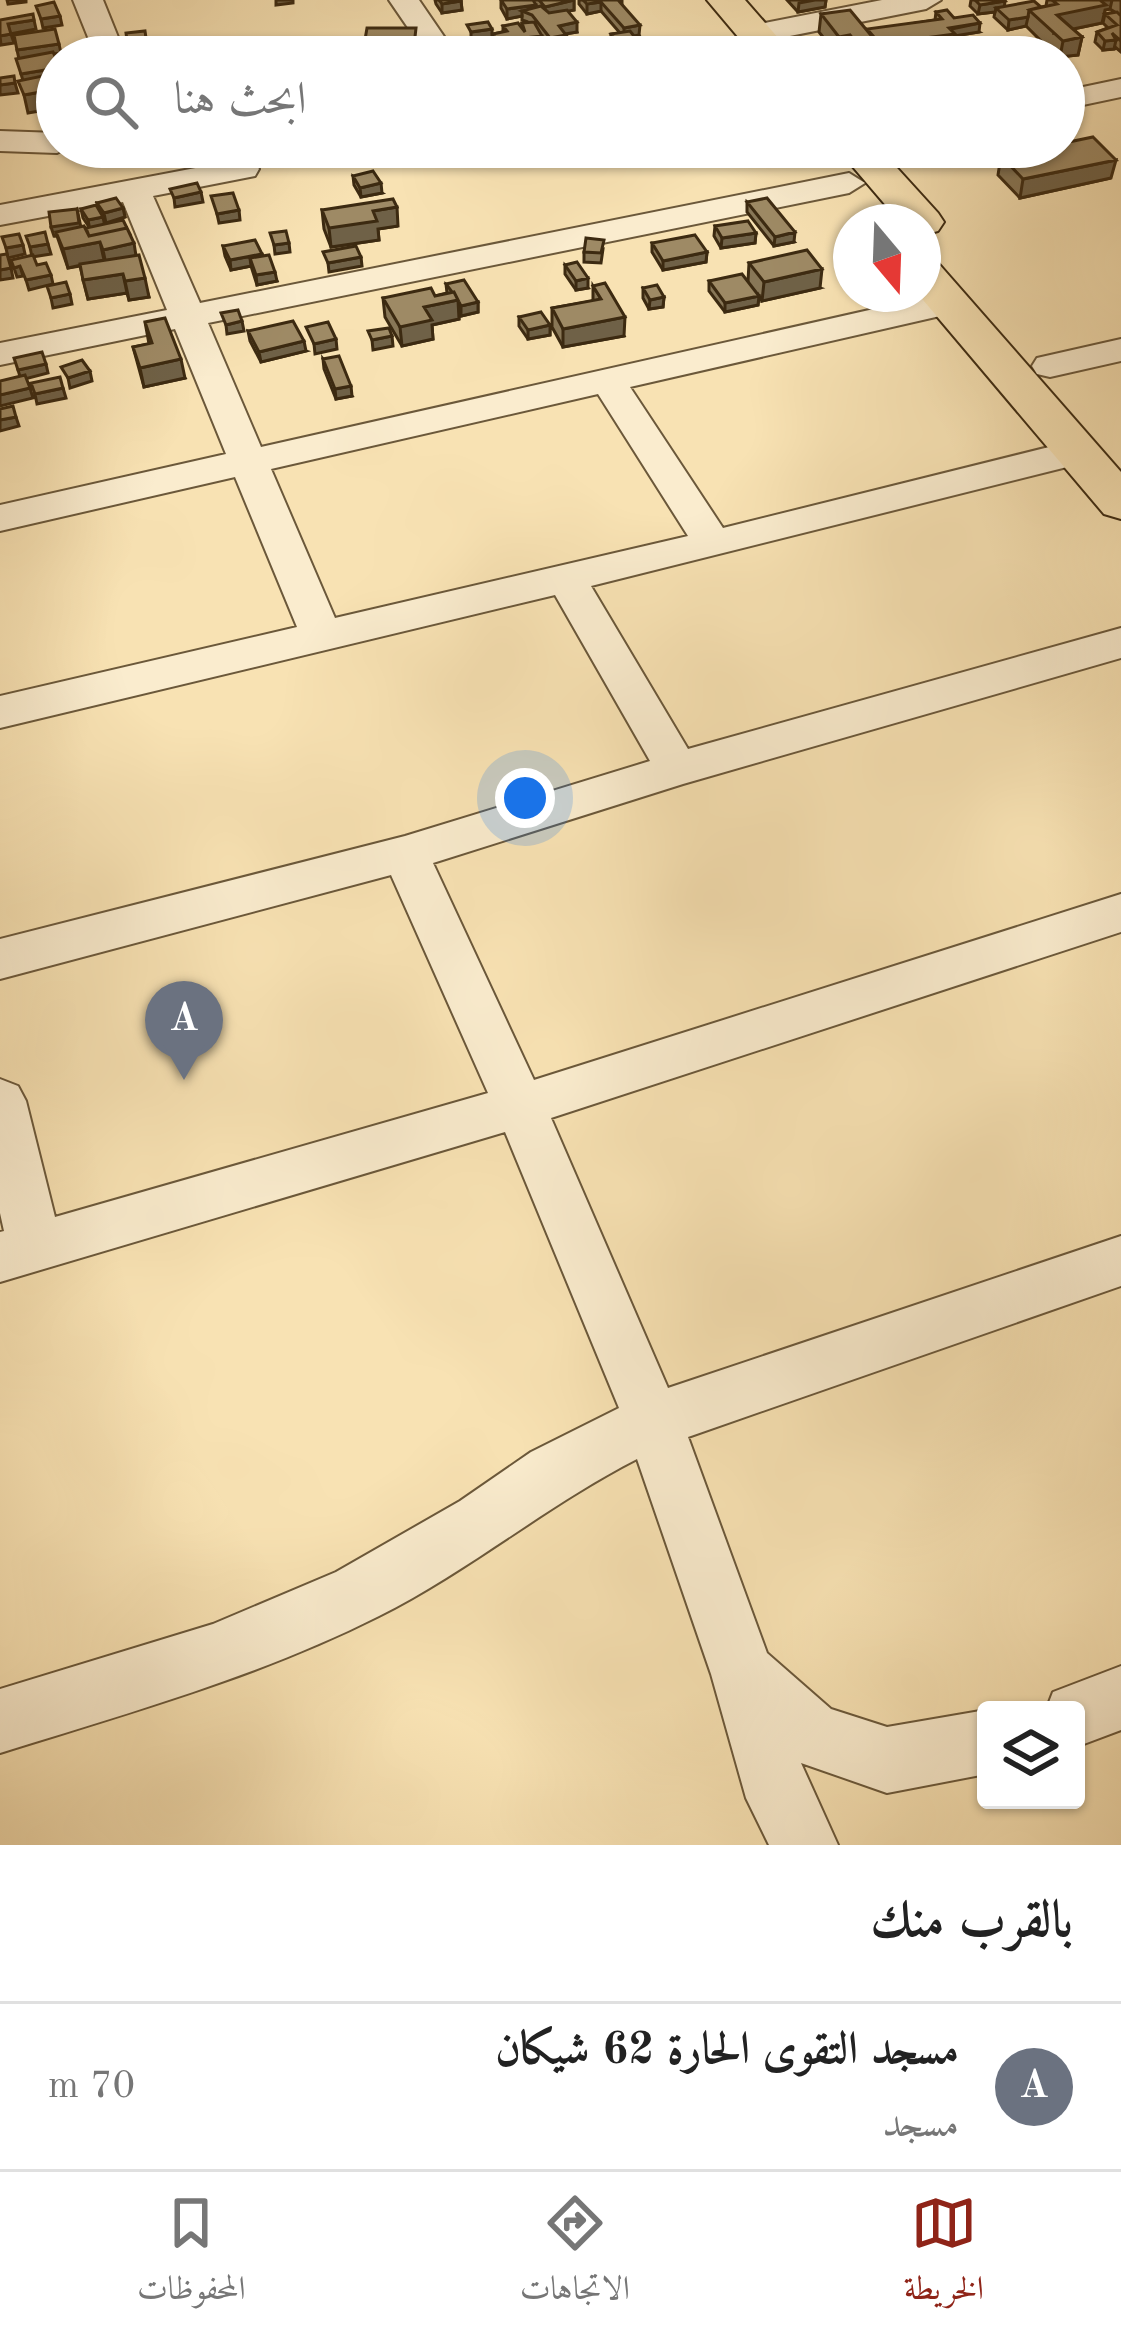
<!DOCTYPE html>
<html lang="ar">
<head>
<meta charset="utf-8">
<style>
	body { margin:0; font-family:"Old Standard TT",Amiri,serif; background:#f2f2f2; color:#222; direction:rtl }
	.controls { position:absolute; right:36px; bottom:36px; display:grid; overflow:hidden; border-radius:12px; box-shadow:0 3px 9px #0004 }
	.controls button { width:108px; height:108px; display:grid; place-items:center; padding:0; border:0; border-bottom:3px solid #e0e0e0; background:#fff; color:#222; font:60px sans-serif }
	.compass { position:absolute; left:833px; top:204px; width:108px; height:108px; border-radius:50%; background:#fff; box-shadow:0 3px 9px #0004; rotate:161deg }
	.you { position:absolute; left:525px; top:798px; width:42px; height:42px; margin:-30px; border:9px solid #fff; border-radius:50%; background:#1a73e8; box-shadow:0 0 0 18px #1a73e833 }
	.badge { display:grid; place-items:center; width:78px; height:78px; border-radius:50%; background:#8f2418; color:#fff; font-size:39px; font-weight:700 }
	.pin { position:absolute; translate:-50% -99px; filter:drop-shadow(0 3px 6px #0008) }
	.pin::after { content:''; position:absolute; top:63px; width:42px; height:36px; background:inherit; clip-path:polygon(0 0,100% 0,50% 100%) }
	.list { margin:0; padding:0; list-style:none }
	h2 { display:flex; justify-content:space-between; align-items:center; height:156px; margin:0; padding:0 48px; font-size:51px }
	h2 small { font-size:39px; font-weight:400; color:#767676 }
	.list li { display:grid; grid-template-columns:78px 1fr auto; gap:36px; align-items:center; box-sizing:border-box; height:168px; padding:0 48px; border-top:3px solid #e0e0e0 }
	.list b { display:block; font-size:45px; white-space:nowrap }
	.list p { margin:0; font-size:39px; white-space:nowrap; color:#767676 }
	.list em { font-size:39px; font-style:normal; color:#767676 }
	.icon { flex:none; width:66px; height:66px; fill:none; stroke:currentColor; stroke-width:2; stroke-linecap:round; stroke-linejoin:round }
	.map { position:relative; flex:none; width:1121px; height:1845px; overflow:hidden; direction:ltr }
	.search { position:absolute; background:#fff; box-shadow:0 3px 9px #0004; left:36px; right:36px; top:36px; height:132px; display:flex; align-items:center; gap:30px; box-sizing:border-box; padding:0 42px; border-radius:66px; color:#767676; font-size:45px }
	.sheet { height:324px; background:#fff }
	nav { display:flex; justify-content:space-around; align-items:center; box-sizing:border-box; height:168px; border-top:3px solid #e0e0e0; background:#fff; font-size:33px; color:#767676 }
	nav a { display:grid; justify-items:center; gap:6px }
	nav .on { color:#8f2418 }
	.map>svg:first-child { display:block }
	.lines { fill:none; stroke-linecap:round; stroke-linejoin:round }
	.minor-casing { stroke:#6b583a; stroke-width:4 }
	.major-casing { stroke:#3c2a11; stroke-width:4 }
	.minor { fill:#faecce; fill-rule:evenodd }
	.major { fill:#f8e2b3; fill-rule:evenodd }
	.wall { fill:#887757; stroke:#3c2a11; stroke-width:3 }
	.shaded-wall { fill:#6f6147; stroke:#3c2a11; stroke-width:3 }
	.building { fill:#9e8a65; stroke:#3c2a11; stroke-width:3 }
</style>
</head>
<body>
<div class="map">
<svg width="1121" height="1845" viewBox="0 0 1121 1845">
	<rect width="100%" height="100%" fill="#f8e2b3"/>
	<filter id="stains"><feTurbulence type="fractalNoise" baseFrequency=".00167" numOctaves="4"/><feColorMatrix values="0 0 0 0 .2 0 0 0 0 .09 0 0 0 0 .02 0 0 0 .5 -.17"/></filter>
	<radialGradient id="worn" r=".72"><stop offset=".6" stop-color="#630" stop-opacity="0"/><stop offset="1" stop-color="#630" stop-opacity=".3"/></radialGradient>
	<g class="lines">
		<defs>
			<path id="minor" d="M73,0H103L126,57H96Z
				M389,0H419L458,57H428Z
				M882,0H941L926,9L755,43L740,34L755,25Z
				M1121,79V97L1064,109V91Z
				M0,131L57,133V147H70L57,153L0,151Z
				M171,147H726C704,175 253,158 187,157Z
				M243,159L255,162L259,169L255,176L153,196L200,303L849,173L865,183L849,193L208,323L261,447L949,292L962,295L967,303L962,311L630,387L723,528L1077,440L1091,443L1096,452L1091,461L591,586L688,749L1121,628V658L683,784L433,863L534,1080L1121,894V932L551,1118L668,1388L1121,1236V1286L688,1437L767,1653L831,1709L887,1727L986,1710H987L986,1774L887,1793L801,1763L838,1845H769L746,1798L711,1674L637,1459C547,1505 469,1571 379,1616C258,1677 128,1713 0,1753V1689L213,1624L336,1572L460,1501L531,1452L619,1408L505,1132L0,1282V1232L4,1231L0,1213V1079L18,1086L26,1101L55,1217L488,1093L391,875L0,979V939L405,836L650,761L555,595L0,728V696L297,627L235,477L0,531V505L226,454L175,329L0,365V343L167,310L123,202L0,225V205ZM598,394L688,536L335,618L271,469Z
				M1121,339V361L1050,377L1037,374L1032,366L1037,358Z
				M1121,1666V1730L1076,1747V1710H1046L1053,1692Z"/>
			<path id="major" d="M707,0H745L795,57H755Z
				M836,147H878L938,213L944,222L938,231L923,235V222H900Z
				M923,259L938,263L1121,472V519L1104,514L918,294H923Z"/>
		</defs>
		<use href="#minor" class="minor-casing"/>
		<use href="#major" class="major-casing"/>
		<use href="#minor" class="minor"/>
		<use href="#major" class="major"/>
	</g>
	<path class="wall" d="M435,0H461L462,10L442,13L436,4Z
		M501,0H574V10L568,11L577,32L565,34L566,44L550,47L542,37V45L520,47V56L503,57L493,43V34L503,32V26L522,28V23L528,22L522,20V16L507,19L501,8Z
		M579,0H622V5L639,35L634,36L645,57H621L610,44L611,34L620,33L601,11L587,14L579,4Z
		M787,0H826L825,7L798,12Z
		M971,0H1004V7H1041L1046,6L1047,0H1121V52L1114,46V49L1103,50L1095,42L1097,32L1108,28L1103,23L1105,14L1115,12L1110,9L1105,10L1102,23L1073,29L1082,37L1078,55L1057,57L1026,26L1008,30L994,17L995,12L978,14L970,6Z
		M936,12L954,18L979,32L954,36L953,43L929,46V54L955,57H901L898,54L899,50L890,52L895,57H850L848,53L837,55L819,32L821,14L867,31L935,20Z
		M1001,156L1111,178L1020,198L998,175Z
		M353,176L382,193L361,197L354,185Z
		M747,202L794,242L774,246L747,212Z
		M97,203L123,208L125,217L106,223L103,219L104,224L136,255L149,297L129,300L127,293L88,299L80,266L68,268L57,236H54L81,227L86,229L89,227L83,218L81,209L99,210Z
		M322,210L398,226L378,229L379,240L331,247L324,229Z
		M715,226L756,233L755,243L721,248L714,236Z
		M652,243L707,252L706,262L663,270L652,252Z
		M223,246L262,254L277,281L257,285L251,266L231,270L225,256Z
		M603,249L601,263L584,262V252Z
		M749,263L820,288L762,301L759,296L758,305L725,312L709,291V281H748Z
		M565,265L588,288L576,290L565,274Z
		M446,284L478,302V312L461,316L459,313V319L432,325L433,339L402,346L385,317L383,298L435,296L447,293Z
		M593,286L624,336L563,347L552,327V308L593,301Z
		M643,288L664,297L663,307L649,309L643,298Z
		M519,317L550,325V335L528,339L519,326Z
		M145,322L185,378L144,387L133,347L149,344Z
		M248,331L306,351L261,362L250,341Z
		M323,359L352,396L336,399L324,369Z"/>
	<path class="shaded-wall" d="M7,0H26V2L8,4Z
		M276,0H293V3L276,5Z
		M574,0V10L545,16V7Z
		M815,0H826L825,7L798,12L799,3Z
		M1087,0H1112L1110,9L1105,10L1102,23L1054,33L1057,15Z
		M461,1L462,10L442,13V4Z
		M1005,1L1004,10L996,8L995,12L978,14L980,5Z
		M601,2V11L587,14V4Z
		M536,5V14L522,11V16L507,19V9Z
		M60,16L62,25L43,28L41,19Z
		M1028,17L1026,26L1008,30L1009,20Z
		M34,20L36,29L10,34L8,24Z
		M577,22V32L559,35V26Z
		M980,23L979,32L954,36L953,43L904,50L900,45L899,50L879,53L880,44Z
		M640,25L639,35L624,38V28Z
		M492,29V39L471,41V32Z
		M11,34L14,43L1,45L0,36Z
		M566,35V44L550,47V38Z
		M850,35L848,53L837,55L839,37Z
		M542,36V45L520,47V56L504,57V50L515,39Z
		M1082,37L1078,55L1060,57L1063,41Z
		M146,38L148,48L128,50L127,40Z
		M1116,40L1114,49L1103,50L1105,41Z
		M59,44L61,53L19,59L17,50Z
		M879,45L878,57H859L860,48Z
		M166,47L168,57H137L136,51Z
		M930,47L929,57H906L907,52Z
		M645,50V57H626V54Z
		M57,68V78L24,84L21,74Z
		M15,83L18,93L0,95V85Z
		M57,89V108L28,113L24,95Z
		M1116,160L1111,178L1020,198L1023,179Z
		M381,183L382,193L361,197L360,188Z
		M201,192L203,202L175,207L174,198Z
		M397,207L398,226L378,229L379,240L331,247L329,228L373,211Z
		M123,208L125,217L106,223L104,213Z
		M77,209L82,232L54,236L51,227Z
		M239,210L240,220L219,223L217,214Z
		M103,217L105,227L90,230L88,220Z
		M795,232L794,242L774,246L775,237Z
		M756,233L755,243L721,248L722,238Z
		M100,242L104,260L68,268L63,249Z
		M134,243L137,262L107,269L103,250Z
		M289,243L290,252L275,254L274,245Z
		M48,244L51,254L32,257L30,247Z
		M23,245L25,254L8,258L6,248Z
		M707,252L706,262L663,270V261Z
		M262,254L263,263L250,258L251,266L231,270L230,260Z
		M361,257L362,266L329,272L328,263Z
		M20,266L23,276L17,277L14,268Z
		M11,268L13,278L0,280V270Z
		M822,269L820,288L762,301L764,282Z
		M275,272L277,281L257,285L256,275Z
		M123,274L127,293L88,299L83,280Z
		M51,275L53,284L29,290L26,280Z
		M145,278L149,297L129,300L125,281Z
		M588,278V288L576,290V281Z
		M70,294L72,304L53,308L51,298Z
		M759,296L758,305L725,312V303Z
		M664,297L663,307L649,309L650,300Z
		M458,300L459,319L432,325L433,339L402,346L400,327L424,307Z
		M478,302V312L461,316V306Z
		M625,317L624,336L563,347V329Z
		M242,321L244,331L227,334L226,325Z
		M550,325V335L528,339V330Z
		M392,336L393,346L373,350L372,340Z
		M336,339L337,349L315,354L314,344Z
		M304,341L306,351L261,362L259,352Z
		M181,359L185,378L144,387L140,368Z
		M46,364L48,373L21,380L18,370Z
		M90,371L92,381L70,388L68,378Z
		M351,386L352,396L336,399L335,389Z
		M30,388L33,398L0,406V395Z
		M63,388L66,398L37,404L35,394Z
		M16,417L19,426L0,431V420Z"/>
	<path class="building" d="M439,0H461V1L442,4Z
		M501,0H533L536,5L507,9Z
		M539,0H574L545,7Z
		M583,0H618L640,25L624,28L601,2L587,4Z
		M975,0H1004L1005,1L980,5Z
		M1052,0H1100L1106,5L1057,15L1082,37L1063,41L1029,10L1057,4Z
		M1034,1L1041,7L1029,10L1028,17L1009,20L996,8Z
		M54,2L60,16L41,19L36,6Z
		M541,6L549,13L567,10L577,22L559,26L566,35L550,38L532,15L522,11Z
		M850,10L879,45L860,48L850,35L839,37L821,14Z
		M947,10L954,18L973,15L980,23L949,28L955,34L880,44L867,29L942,19L936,12Z
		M1117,12L1121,16V41L1112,33L1116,40L1105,41L1097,32L1117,25L1105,14Z
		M33,14L34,20L8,24L11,34L0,36V20Z
		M488,22L492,29L471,32L467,25Z
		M534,22L542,36L515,39L520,46L504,50L493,34L507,31L503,26L518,23L525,32L522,23Z
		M367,28H416L414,46H430L429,57H362Z
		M55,29L59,44L17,50L14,35Z
		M145,31L146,38L127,40L126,33Z
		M630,31L645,50L626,54L611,34Z
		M165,39L166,47L136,51L135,42Z
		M924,40L930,47L907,52L900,45Z
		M268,45V52L300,51V57H249L251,46Z
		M944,49L955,56L929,57L926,55Z
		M167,50L205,51L203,57H165Z
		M888,50L895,57L858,56Z
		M53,52L57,60V68L21,74L16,59Z
		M57,73V89L24,95L18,81Z
		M14,76L15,83L0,85V78Z
		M1093,137L1116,160L1023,179L1001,156L1047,147H1064V143Z
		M373,171L381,183L360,188L353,176Z
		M197,183L201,192L174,198L170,189Z
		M233,193L239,210L217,214L211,196Z
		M116,198L123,208L104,213L97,203Z
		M767,198L795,232L775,237L747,202Z
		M393,199L397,207L373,211L377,221L329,228L322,210Z
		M96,205L103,217L88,220L81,209Z
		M77,209L79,223L51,227L49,212Z
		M123,220L131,236L127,228L89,236L86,228Z
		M748,221L756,233L722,238L715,226Z
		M84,226L89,236L127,228L134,243L103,250L100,242L63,249L56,232Z
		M286,231L289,243L274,245L270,233Z
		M45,232L48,244L30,247L26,236Z
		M19,234L23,245L6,248L2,237Z
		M695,235L707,252L663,261L652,243Z
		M586,238L604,240L601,253L584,252Z
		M255,240L262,254L230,260L223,246Z
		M356,246L361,257L328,263L323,252Z
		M807,250L822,269L764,282L749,263Z
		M7,254L11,268L0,270V255Z
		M33,255L37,265L46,263L51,275L26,280L20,266L14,268L11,260Z
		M139,255L145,278L125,281L123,274L83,280L80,264Z
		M269,255L275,272L256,275L250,258Z
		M577,262L588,278L576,281L565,265Z
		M742,274L759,296L725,303L709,281Z
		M464,280L478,302L461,306L454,292H452L446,284Z
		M66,282L70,294L51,298L47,286Z
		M605,283L625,317L563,329L552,308L601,299L593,286Z
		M657,285L664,297L650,300L643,288Z
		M431,288L435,296L454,292L458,300L424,307L432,320L400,327L383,298Z
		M238,310L242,321L226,325L221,313Z
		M541,312L550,325L528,330L519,317Z
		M165,318L181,359L140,368L133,347L152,343L145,322Z
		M293,321L304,341L259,352L248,331Z
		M328,322L336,339L314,344L306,327Z
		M389,328L392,336L372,340L368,331Z
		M42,352L46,364L18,370L14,358Z
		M339,356L351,386L335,389L323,359Z
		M82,360L90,371L68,378L61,367Z
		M25,375L30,388L0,395V381Z
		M60,377L63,388L35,394L31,383Z
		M13,406L16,417L0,420V409Z"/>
	<rect width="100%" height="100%" filter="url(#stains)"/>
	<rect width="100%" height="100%" fill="url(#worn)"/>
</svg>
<div class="controls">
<button><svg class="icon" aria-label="layers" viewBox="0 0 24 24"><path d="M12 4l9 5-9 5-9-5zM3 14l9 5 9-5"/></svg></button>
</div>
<svg class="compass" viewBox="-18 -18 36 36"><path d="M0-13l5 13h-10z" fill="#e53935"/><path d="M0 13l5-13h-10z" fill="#767676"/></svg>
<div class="you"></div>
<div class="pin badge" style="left:184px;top:1080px;background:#6b7280">A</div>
<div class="search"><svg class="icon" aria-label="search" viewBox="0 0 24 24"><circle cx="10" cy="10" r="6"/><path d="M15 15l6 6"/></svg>ابحث هنا</div>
</div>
<section class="sheet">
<h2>بالقرب منك<small></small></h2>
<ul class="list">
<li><span class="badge" style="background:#6b7280">A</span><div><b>مسجد التقوى الحارة 62 شيكان</b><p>مسجد</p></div><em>70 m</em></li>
</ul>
</section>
<nav>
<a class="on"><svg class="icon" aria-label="map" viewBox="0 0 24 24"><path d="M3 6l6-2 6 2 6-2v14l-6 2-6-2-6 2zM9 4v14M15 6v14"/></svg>الخريطة</a>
<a><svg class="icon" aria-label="directions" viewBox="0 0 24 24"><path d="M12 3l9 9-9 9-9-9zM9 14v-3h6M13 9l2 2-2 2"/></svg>الاتجاهات</a>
<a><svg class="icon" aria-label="saved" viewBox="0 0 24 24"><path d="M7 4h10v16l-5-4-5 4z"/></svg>المحفوظات</a>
</nav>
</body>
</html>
